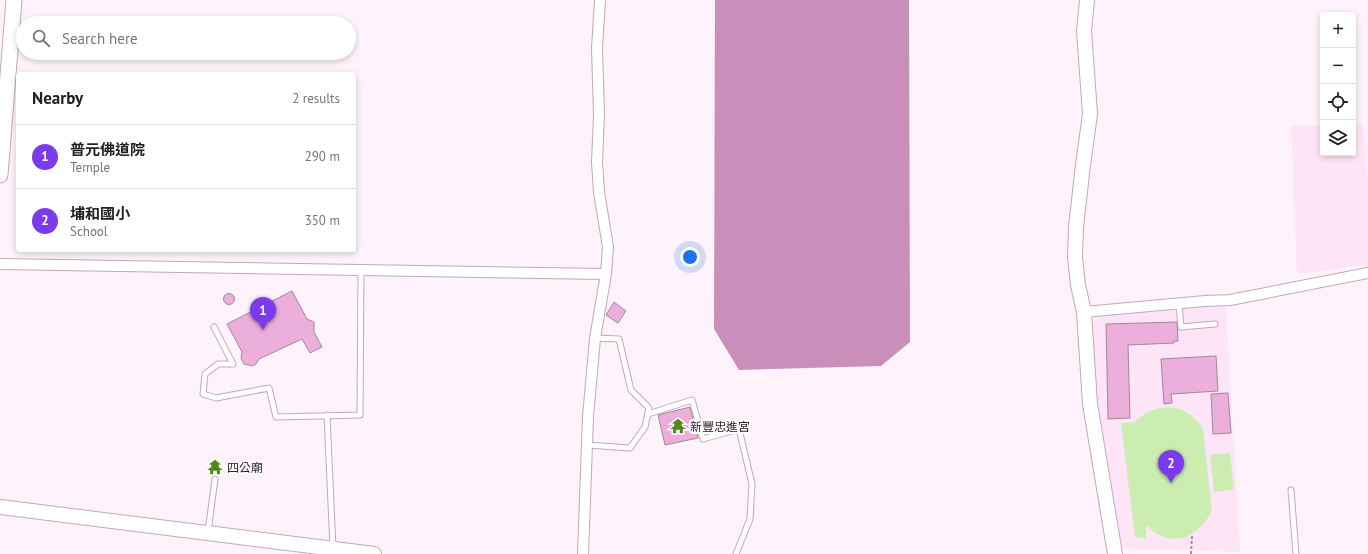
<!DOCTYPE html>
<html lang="en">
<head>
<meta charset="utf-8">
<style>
	body { margin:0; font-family:"PT Sans","Noto Sans TC",sans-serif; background:#f6f6f6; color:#222 }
	.controls { position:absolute; right:12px; top:12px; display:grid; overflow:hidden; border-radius:4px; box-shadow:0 2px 6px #0003 }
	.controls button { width:36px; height:36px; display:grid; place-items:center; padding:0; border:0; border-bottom:1px solid #e0e0e0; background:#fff; color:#222; font:20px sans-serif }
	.you { position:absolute; left:690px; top:257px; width:14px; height:14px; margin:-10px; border:3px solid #fff; border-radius:50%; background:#1a73e8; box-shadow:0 0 0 6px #1a73e833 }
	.badge { display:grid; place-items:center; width:26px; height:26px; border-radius:50%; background:#7c3aed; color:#fff; font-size:13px; font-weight:700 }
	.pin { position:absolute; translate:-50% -33px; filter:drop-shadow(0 1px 2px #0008) }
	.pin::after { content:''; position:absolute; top:21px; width:14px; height:12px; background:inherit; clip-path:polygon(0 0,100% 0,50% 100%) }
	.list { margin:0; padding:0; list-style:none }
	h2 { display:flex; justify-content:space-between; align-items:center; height:52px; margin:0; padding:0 16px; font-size:17px }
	h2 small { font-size:13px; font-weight:400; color:#767676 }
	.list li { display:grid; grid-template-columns:26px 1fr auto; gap:12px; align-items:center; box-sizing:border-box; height:64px; padding:0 16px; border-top:1px solid #e0e0e0 }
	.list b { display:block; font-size:15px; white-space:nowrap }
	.list p { margin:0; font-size:13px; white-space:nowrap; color:#767676 }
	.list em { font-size:13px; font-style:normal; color:#767676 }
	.icon { flex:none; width:22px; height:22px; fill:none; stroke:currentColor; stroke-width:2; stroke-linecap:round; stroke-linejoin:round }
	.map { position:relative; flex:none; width:1368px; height:554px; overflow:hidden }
	.search { position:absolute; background:#fff; box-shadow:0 2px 6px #0003; left:16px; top:16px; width:340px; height:44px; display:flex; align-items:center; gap:10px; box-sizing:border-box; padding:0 14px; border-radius:22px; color:#767676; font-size:15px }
	.panel { position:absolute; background:#fff; box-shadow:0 2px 6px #0003; left:16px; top:72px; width:340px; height:180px; border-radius:4px }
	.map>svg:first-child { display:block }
	.built { fill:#fee4f7 }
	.green { fill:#cbedb2 }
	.water { fill:#c98eba }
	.building { fill:#ecafdc; stroke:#a08899 }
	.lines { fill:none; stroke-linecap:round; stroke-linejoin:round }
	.lane-casing { stroke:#c1a8ba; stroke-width:7 }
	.street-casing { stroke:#c1a8ba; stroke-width:12 }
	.secondary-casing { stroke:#c1a8ba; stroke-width:16 }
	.primary-casing { stroke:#c1a8ba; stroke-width:17 }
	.path { stroke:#9d939b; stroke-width:2; stroke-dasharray:3 2; stroke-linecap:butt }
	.lane { stroke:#fff; stroke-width:5 }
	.street { stroke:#fff; stroke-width:10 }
	.secondary { stroke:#fff; stroke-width:14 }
	.primary { stroke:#fff; stroke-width:15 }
	.labels { text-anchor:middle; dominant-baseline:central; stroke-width:4; stroke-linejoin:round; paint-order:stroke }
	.poi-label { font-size:12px; fill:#2d242b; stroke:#fff; text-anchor:start }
</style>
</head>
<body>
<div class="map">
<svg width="1368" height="554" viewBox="0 0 1368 554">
	<rect width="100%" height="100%" fill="#fef3fb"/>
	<path class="built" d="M1353,124H1363L1368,185V265L1297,274L1291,126L1323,125V153H1353Z
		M1226,306L1240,552L1116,548L1097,419L1090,326L1099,316Z"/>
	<path class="green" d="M1159,408C1164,408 1170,407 1175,408C1187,410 1197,419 1203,429L1212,511C1196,540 1171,549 1146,525V538L1135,537L1121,423L1132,422V424C1140,416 1147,412 1159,408Z
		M1230,453L1234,489L1214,492L1210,455Z"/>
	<path class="water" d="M715,0H909L910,342L881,366L739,370L714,329Z"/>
	<path class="building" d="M292,291L307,319L314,322V332L322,347L310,353L302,339L259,359L256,364L252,366L244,364L241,358L242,352L227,324Z
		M223.5 299a5.5 5.5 0 1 1 11 0a5.5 5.5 0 1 1-11 0Z
		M614,302L626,311L618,323L606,315Z
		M1177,322L1178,341H1174V343L1128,345L1130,418L1108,419L1106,324Z
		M1216,356L1218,391L1171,394L1172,403L1164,404L1161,359Z
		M1228,393L1231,433L1213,434L1211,394Z
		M690,407L698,438L665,445L658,415Z"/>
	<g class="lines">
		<defs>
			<path id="lane" d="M1179,303L1181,327L1215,324
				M214,327L233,364H218L205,374L203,394L216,398L269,388L276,417L360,415L361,270
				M648,414L692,400L703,439L739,429L752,484L750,519L736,554
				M327,415L333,548
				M587,445L630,448L645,427L649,408L631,390L619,339L595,338
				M1291,490L1296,554
				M208,532L215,479"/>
			<path id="street" d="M0,264L606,274
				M1084,312L1205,301L1230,300L1368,273
				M583,554L588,417L595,338L606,274L608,247L599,192L597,162L599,115L597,48L600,0"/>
			<path id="secondary" d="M1087,0L1084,31L1090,114L1083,165L1076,227L1075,257L1078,285L1084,312L1090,404L1115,554
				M0,507L374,554"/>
			<path id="primary" d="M0,175L14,0"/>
		</defs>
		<use href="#lane" class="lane-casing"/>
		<use href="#street" class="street-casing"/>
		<use href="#secondary" class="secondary-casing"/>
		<use href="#primary" class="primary-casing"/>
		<path class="path" d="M1191,554L1192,536"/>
		<use href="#lane" class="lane"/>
		<use href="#street" class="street"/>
		<use href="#secondary" class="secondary"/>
		<use href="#primary" class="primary"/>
	</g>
	<defs>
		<symbol id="temple-bare" viewBox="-9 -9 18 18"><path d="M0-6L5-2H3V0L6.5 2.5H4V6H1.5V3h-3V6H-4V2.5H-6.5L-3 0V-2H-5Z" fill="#53861c" stroke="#fff" stroke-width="2.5" paint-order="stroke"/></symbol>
	</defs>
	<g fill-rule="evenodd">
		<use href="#temple-bare" x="667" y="415" width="22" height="22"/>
		<use href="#temple-bare" x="204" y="456" width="22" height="22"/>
	</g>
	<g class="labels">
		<g class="poi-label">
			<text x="690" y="426">新豐忠進宮</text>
			<text x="227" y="467">四公廟</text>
		</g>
	</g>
</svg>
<div class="controls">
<button>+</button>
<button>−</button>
<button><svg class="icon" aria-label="locate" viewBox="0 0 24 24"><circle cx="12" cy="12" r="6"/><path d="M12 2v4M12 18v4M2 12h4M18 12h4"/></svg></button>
<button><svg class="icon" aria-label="layers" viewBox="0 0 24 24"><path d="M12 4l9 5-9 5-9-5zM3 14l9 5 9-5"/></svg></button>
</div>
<div class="you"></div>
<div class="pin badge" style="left:263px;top:330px">1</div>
<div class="pin badge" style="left:1171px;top:483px">2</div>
<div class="search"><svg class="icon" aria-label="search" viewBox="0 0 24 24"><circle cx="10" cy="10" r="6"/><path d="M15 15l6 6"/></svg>Search here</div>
<section class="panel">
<h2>Nearby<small>2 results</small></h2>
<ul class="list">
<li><span class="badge">1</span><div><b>普元佛道院</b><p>Temple</p></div><em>290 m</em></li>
<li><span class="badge">2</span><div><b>埔和國小</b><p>School</p></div><em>350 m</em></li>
</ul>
</section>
</div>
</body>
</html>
